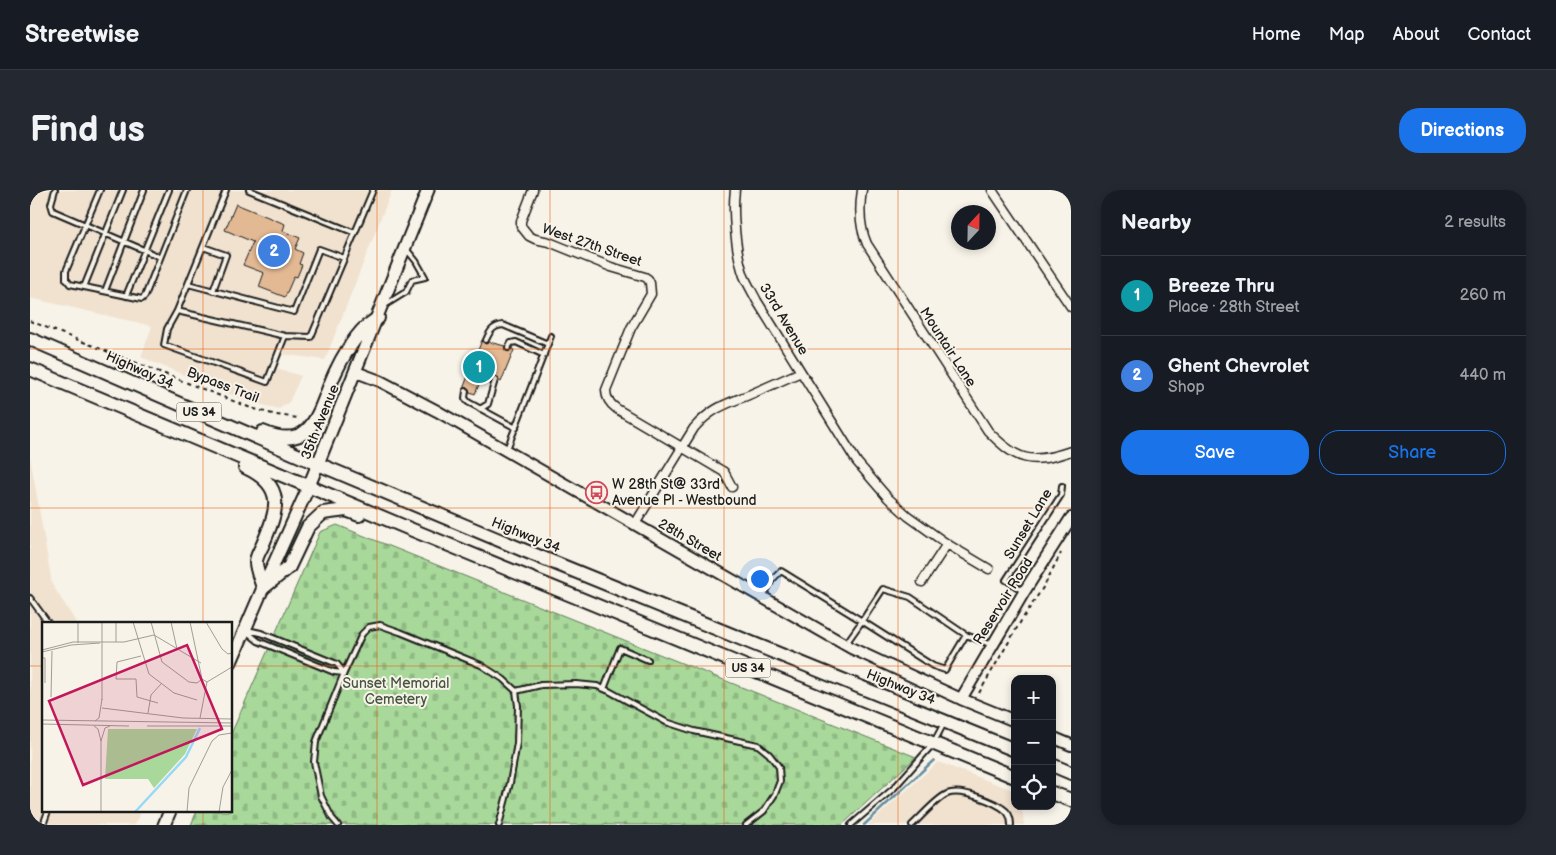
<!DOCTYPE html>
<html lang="en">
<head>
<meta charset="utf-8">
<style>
	body { margin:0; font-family:"Balsamiq Sans",sans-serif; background:#242831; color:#f1f3f6 }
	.controls { position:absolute; right:15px; bottom:15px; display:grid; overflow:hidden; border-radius:10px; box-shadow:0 2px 8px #0003 }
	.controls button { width:45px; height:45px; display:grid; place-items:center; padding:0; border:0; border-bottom:1px solid #363941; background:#171b24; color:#f1f3f6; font:25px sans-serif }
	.compass { position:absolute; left:921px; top:15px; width:45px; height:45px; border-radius:50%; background:#171b24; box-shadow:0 2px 8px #0003; rotate:22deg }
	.you { position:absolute; left:729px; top:388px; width:18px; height:18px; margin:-12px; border:4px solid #fff; border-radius:50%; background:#1a73e8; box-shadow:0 0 0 8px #1a73e833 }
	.badge { display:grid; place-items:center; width:32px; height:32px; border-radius:50%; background:#1a73e8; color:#fff; font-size:16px; font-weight:700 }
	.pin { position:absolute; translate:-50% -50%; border:2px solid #fff; box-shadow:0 1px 5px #0006 }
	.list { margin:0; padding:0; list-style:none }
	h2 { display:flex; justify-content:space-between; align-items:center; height:65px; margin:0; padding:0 20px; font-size:21px }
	h2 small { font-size:16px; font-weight:400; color:#9ea1a6 }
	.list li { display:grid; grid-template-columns:32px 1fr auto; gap:15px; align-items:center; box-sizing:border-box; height:80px; padding:0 20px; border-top:1px solid #363941 }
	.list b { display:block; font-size:19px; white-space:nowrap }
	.list p { margin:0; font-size:16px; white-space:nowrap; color:#9ea1a6 }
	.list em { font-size:16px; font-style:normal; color:#9ea1a6 }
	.actions { display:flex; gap:10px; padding:15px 20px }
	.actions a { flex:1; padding:11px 0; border:1px solid #1a73e8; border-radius:20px; text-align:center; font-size:18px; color:#1a73e8 }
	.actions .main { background:#1a73e8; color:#fff }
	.icon { flex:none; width:28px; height:28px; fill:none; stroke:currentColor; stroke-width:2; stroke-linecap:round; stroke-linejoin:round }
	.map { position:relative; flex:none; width:1041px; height:635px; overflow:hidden; border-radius:20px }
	header { display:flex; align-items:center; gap:30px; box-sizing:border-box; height:70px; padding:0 25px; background:#171b24; border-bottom:1px solid #363941 }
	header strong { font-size:24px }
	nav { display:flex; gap:28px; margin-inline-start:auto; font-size:18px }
	.intro { display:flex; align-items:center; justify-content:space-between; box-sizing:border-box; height:120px; padding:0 30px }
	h1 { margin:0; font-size:35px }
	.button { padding:12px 22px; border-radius:20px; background:#1a73e8; color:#fff; font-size:18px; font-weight:700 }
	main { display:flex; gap:30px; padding:0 30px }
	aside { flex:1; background:#171b24; border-radius:20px; box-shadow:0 2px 8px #0003 }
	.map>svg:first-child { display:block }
	.built { fill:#f1e2cf }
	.cemetery { fill:url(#cemetery-stones); stroke:#627a5b }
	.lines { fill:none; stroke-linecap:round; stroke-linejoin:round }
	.stream { stroke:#658da0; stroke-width:2.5 }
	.building { fill:#e3b994; stroke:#1c1c1c }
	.service-casing { stroke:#1c1c1c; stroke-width:8 }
	.minor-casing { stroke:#1c1c1c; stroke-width:11 }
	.tertiary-casing { stroke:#1c1c1c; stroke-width:14 }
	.secondary-casing { stroke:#1c1c1c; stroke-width:15 }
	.trunk-casing { stroke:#1c1c1c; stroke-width:16 }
	.path { stroke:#1c1c1c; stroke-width:2; stroke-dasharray:4 4; stroke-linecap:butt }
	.service { stroke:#f7f3e8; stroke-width:4 }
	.minor { stroke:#f7f3e8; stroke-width:8 }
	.tertiary { stroke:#f7f3e8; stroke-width:10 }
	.secondary { stroke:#f7f3e8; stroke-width:11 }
	.trunk { stroke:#f7f3e8; stroke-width:12 }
	.grid { fill:none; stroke:#e8590c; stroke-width:1; stroke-opacity:0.55 }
	.labels { text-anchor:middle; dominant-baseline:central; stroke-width:4; stroke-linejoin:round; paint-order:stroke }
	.shield { fill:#f7f3e8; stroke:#5e5c59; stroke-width:1 }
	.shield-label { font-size:12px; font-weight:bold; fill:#1c1c1c }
	.street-label { font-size:14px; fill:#1c1c1c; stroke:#f7f3e8 }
	.poi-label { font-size:14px; fill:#1c1c1c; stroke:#f7f3e8; text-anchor:start }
	.park-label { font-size:14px; fill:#465542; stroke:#f7f3e8 }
	.inset-river { fill:none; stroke:#96d9f8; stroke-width:2.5 }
	.inset-road { fill:none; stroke:#9f9d96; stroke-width:1 }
	.view { fill:#c2185b; fill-opacity:0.15; stroke:#c2185b; stroke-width:2.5 }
	.inset-edge { fill:none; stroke:#1c1c1c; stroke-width:2.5 }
</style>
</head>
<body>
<header>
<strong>Streetwise</strong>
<nav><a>Home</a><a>Map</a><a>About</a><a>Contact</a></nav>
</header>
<div class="intro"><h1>Find us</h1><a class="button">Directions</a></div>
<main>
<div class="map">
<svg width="1041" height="635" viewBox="0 0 1041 635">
	<defs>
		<pattern id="cemetery-stones" width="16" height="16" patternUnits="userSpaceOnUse" patternTransform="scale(1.25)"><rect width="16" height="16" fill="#a8d99a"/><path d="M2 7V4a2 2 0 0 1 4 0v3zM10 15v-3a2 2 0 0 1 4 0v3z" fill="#90ba84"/></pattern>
	</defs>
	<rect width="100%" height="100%" fill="#f7f3e8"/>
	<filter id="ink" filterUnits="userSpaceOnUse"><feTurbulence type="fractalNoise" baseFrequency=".02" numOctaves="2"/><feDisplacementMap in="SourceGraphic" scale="10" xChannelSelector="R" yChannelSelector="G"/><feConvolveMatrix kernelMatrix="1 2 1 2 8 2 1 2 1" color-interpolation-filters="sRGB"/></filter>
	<g filter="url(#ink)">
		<path class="built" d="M0,0H362L295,170L252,164L246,178L271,186L259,212L249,219L216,211L111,167L122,136L0,108Z
			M0,266L22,394L47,434H14V621H111L105,635H0Z
			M908,572L985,601V616H992L994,635H838Z"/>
		<path class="cemetery" d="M307,335L886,567L812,635H161L167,621H201V544L290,342Z"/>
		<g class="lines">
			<path class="stream" d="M834,635L904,570"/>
		</g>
		<path class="building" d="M206,14L255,34L253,41L270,48L265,59L273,63L269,74L272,75L267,87L264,86L255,107L229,97L234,83L213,75L223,52L195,40Z
			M452,150L455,154L459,152L475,156V159L477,161H479L482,159L484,160L471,192L469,191L466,187L462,188L453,185L445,204L440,202L437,197L433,199Z"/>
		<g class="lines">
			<defs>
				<path id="service" d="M25,0L21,14L23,21L130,67
					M70,0L36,81V89L40,94L112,109L115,106L157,0
					M196,0L147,121L137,139L134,155L237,192L255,146
					M219,0L325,43
					M173,57L196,65L183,101
					M158,94L264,122L289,59L314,68
					M54,97L93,0
					M75,101L114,0
					M96,106L139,0
					M355,115L376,102L382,90L395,87L386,71L377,60
					M147,121L255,146L281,147L343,0
					M456,150C460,141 463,136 473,135L518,154
					M478,158L481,153L486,152L514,165
					M436,201L435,208L438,212L486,238
					M450,219L458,214L465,190
					M477,259L521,146
					M993,401L976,390L1031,305L1032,296
					M733,407L742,390L751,381L832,431L853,399L880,407L936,445
					M0,408L19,434
					M217,440L231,443L307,474L314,483
					M216,441L228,451L304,482L314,483
					M815,455L832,431L903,476L915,480L936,445L962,455
					M574,499L590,458L618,470
					M486,501L511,495L546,494L567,496L579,501L636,532L664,541L728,555L739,564L749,577L750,591L745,604L734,621L716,635
					M13,635L18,621
					M308,635L302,628L291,606L284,572L286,552L314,483L332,444L339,437L350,435L370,442L451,475L473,489L486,501L488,516L487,553L480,593L469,635
					M821,635L864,598L903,554L914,533
					M882,635C892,626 906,609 917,604C931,598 966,612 976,621C980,625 981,629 981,635"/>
				<path id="minor" d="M503,0L491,31V36L499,46L505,49L519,52L581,77L615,87L618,89L620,93L621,104L601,138L576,200C576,209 580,214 587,219L694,282L702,297
					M705,0C702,23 706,64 714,86C718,95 723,103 727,111L827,272L858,308L878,326L917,354L959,379
					M832,0C829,19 829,36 837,54L958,241C987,271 1001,275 1041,261
					M962,0L1041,117
					M605,334L664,238C684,215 701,213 728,201C742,195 757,188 771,182
					M892,392L917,354"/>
				<path id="tertiary" d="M326,182L350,191L407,221L821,458L931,509L985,531
					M931,509L994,402L1041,328
					M1022,547L1041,555"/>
				<path id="secondary" d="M201,472L233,398L279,296L398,0
					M134,635L140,621"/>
				<path id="trunk" d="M0,149L288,274L493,360L985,560
					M0,179L380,339L985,587
					M233,242C287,265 289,214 307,179C312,168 322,152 330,143C334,137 342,133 348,128
					M215,277C256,296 248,319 233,354C231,359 226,366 226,372C226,380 231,390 233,398L259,377L278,337L293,323L316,320L329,325
					M1022,575L1041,583
					M1022,603L1041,610"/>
			</defs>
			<use href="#service" class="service-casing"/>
			<use href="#minor" class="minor-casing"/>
			<use href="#tertiary" class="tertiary-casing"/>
			<use href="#secondary" class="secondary-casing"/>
			<use href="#trunk" class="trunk-casing"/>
			<path class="path" d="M0,131L221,218L246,225L269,228
				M949,503L991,431L1014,396L1031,363"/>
			<use href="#service" class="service"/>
			<use href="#minor" class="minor"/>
			<use href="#tertiary" class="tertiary"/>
			<use href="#secondary" class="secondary"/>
			<use href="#trunk" class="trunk"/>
		</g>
	</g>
	<path class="grid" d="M173,0V434M347,0V635M520,0V635M694,0V635M868,0V635M0,159H1041M0,318H1041M0,476H14M201,476H1041M173,621V635"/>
	<defs>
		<symbol id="bus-ring" viewBox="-11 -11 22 22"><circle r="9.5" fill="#f7f3e8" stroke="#d1495b" stroke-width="1.5"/><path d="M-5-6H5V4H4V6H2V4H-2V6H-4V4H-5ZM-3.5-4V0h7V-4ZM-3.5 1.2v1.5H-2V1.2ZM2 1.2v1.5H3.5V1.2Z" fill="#d1495b"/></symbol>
	</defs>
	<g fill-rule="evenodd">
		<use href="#bus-ring" x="554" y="290" width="25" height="25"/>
	</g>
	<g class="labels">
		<g class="shield">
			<rect x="146.5" y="212.5" width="45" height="19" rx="4"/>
			<rect x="695.5" y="468.5" width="45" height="19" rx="4"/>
		</g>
		<g class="shield-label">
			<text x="169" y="222">US 34</text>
			<text x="718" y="478">US 34</text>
		</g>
		<g class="street-label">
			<text transform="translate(562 55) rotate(19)">West 27th Street</text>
			<text transform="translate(754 129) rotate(59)">33rd Avenue</text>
			<text transform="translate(918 157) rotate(57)">Mountair Lane</text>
			<text transform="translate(110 180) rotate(24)">Highway 34</text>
			<text transform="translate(193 195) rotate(21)">Bypass Trail</text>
			<text transform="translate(290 232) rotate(-68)">35th Avenue</text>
			<text transform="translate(998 334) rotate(-59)">Sunset Lane</text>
			<text transform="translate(496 345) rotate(22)">Highway 34</text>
			<text transform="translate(660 350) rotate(30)">28th Street</text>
			<text transform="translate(973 411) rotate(-58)">Reservoir Road</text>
			<text transform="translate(871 497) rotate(22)">Highway 34</text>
		</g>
		<g class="poi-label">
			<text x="582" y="294">W 28th St@ 33rd<tspan x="582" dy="16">Avenue Pl - Westbound</tspan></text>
		</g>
		<g class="park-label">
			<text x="366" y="493">Sunset Memorial<tspan x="366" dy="16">Cemetery</tspan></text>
		</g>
	</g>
	<g transform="translate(12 432)">
		<rect width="190" height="190" fill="#f7f3e8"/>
		<path d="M66,107H155L143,132L112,166L106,157H63Z" fill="#a8d99a"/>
		<path class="inset-river" d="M93,190L144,135L158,106"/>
		<path class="inset-road" d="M36,0V21M60,0V78M74,0V20M91,0L107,52L132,71L155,78M109,0L120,40L147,60L155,61L160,57L165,60M129,0L135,27M148,0L160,57M164,0L180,27L186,32L190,31M0,28L31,20H82L112,13L159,41M0,30L29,23L58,21M99,34L75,40L74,57H94L95,75L116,81M0,36H3V61M9,75L10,29M60,86L141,96L190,97M106,91L109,73L119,62M158,96L165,60L190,45M0,98L190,101M53,99L57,96L60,77M0,102L87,104M52,104L56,107L59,119M105,104H190M59,119L63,106L68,104M59,190V117M145,190L147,166L170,119L177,113L190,111M177,190L181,165L190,148"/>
		<path class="view" d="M145,23L180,107L41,163L7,79Z"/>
		<rect width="190" height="190" class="inset-edge"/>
	</g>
</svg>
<div class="controls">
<button>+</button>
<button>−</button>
<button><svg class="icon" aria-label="locate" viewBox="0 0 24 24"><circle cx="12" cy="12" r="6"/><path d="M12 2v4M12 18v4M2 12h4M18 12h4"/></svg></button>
</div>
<svg class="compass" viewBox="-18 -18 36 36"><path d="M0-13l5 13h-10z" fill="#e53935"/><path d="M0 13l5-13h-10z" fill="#9ea1a6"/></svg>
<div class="you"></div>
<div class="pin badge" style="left:449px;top:177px;background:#0f9aa8">1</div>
<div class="pin badge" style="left:244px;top:61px;background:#3f7fe0">2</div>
</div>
<aside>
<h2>Nearby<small>2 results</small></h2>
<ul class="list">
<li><span class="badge" style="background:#0f9aa8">1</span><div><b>Breeze Thru</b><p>Place · 28th Street</p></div><em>260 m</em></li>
<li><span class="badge" style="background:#3f7fe0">2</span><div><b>Ghent Chevrolet</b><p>Shop</p></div><em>440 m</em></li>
</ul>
<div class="actions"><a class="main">Save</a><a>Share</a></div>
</aside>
</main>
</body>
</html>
